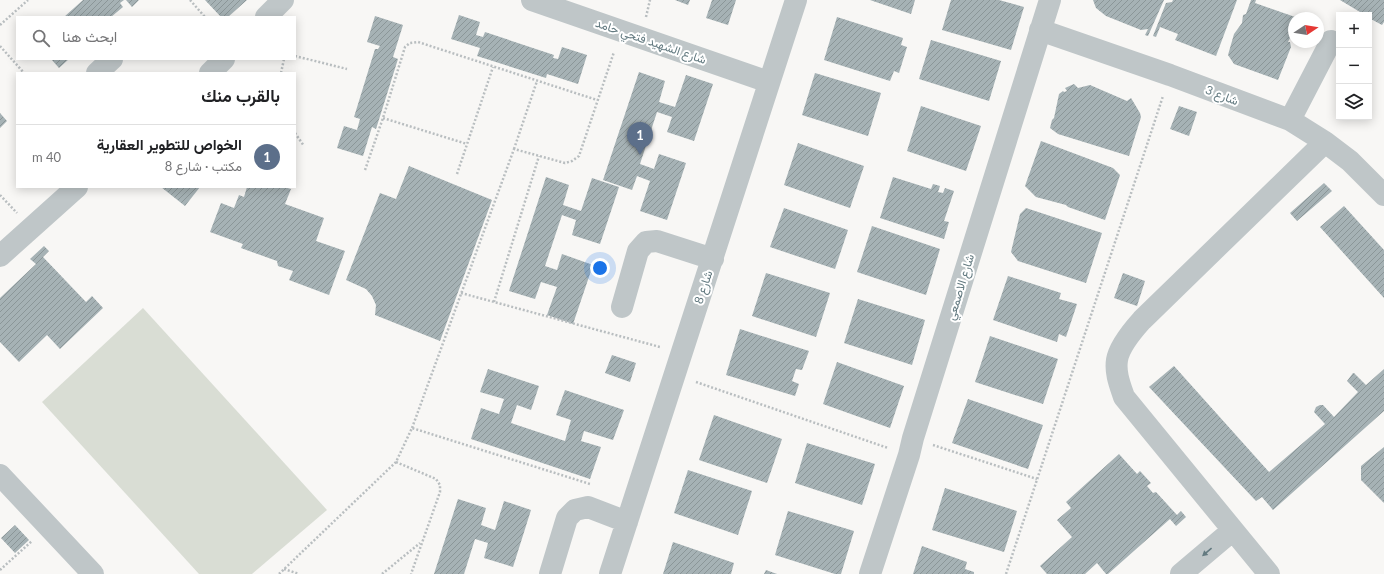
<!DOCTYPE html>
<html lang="ar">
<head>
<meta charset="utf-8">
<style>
	body { margin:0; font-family:Lato,Vazirmatn,sans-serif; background:#f2f2f2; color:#202124; direction:rtl }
	.controls { position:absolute; right:12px; top:12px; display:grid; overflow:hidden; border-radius:0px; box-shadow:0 2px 10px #0003 }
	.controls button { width:36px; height:36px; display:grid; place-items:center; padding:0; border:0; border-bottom:1px solid #e0e0e0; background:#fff; color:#202124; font:20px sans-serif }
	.compass { position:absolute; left:1288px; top:12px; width:36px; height:36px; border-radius:50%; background:#fff; box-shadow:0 2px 10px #0003; rotate:78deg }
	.you { position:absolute; left:600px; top:268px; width:14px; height:14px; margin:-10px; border:3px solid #fff; border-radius:50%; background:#1a73e8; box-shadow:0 0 0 6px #1a73e833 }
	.badge { display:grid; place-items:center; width:26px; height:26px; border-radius:50%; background:#e22d2c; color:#fff; font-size:13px; font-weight:700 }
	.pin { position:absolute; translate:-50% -33px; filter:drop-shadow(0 1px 2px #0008) }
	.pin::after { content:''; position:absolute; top:21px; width:14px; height:12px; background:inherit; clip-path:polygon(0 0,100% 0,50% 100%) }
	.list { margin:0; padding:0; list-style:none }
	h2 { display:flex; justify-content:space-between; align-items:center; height:52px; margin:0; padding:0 16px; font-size:17px }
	h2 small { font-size:13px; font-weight:400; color:#757577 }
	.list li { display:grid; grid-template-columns:26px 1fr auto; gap:12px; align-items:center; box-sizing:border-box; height:64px; padding:0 16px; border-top:1px solid #e0e0e0 }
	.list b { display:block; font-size:15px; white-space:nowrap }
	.list p { margin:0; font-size:13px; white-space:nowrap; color:#757577 }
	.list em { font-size:13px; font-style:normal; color:#757577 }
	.icon { flex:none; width:22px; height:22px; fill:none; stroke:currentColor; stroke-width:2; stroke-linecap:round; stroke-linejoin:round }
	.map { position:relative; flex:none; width:1384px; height:574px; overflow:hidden; direction:ltr }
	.search { position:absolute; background:#fff; box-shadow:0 2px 10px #0003; left:16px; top:16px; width:280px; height:44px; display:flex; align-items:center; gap:10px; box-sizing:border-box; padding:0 14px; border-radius:0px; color:#757577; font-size:15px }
	.panel { position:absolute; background:#fff; box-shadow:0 2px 10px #0003; left:16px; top:72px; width:280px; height:116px; border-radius:0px; direction:rtl }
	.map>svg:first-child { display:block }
	.grass { fill:#d9ddd4 }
	.building { fill:url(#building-hatch) }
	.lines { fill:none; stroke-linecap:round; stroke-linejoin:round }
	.path { stroke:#b9bec0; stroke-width:2.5; stroke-dasharray:2 2; stroke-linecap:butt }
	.minor { stroke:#bfc6c8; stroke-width:22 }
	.oneway { fill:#637a80 }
	.labels { text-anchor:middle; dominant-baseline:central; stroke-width:4; stroke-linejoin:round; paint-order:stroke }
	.street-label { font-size:12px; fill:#637a80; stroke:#fff }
</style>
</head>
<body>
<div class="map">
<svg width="1384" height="574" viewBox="0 0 1384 574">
	<defs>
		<pattern id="building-hatch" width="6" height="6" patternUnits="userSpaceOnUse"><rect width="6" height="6" fill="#a6b2b5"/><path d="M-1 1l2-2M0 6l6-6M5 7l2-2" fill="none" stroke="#8b9698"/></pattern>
	</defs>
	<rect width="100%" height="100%" fill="#f8f7f5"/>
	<path class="grass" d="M143,308L327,510L252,574H199L42,402Z"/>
	<path class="building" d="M83,0H124L120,3L123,7L111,17H64Z
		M126,0H139L132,7Z
		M205,0H247L228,17H221Z
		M675,0H690L688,5Z
		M712,0H736L728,25L706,18Z
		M870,0H915L911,14Z
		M951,0H999L1024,7L1011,50L942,30Z
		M1093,0H1164L1148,36L1145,35L1148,29L1141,30L1106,16L1096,8Z
		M1173,0H1237L1216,56L1175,40L1178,34L1160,27L1156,37L1153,36L1166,3L1172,2Z
		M1251,0H1256L1255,3L1298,18H1294V33L1292,34L1288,42H1290L1291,47L1278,80L1234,64L1228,55L1234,34L1242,23L1243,15L1246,14Z
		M1340,0H1384V22L1382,25L1369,18V15H1365Z
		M459,15L480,22L476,35L483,37L485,32L554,55L553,58L558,59L562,47L587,55L578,84L547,74L546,78L477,56L480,48L451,39Z
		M375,16L403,25L393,57L398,59L376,129L372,127L363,156L337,148L344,126L357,130L360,119L354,117L375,49H378L380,46L367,42Z
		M837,17L903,38L901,45L907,47L899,73L894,71L890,81L824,60Z
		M931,40L1001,61L989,101L919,79Z
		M51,59H69L59,68Z
		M639,72L665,81L659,102L675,107L686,75L713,84L694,141L667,132L672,117L657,112L640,164L654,169L659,154L686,163L667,220L640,211L650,181L637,176L632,190L603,180Z
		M815,73L881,93L868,136L802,115Z
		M1074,84L1078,88L1090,85L1127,101L1131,98L1140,113L1141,117L1129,156L1058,134L1050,128L1052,120L1054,118L1059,94L1063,91L1064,92L1067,91L1065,88Z
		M921,106L981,126L966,171L907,151Z
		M1179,106L1197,112L1189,136L1170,129Z
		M0,113L7,121L0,128Z
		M1041,141L1113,168L1120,175L1105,220L1068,207L1066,205L1036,197L1025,186Z
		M798,143L864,166L850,208L784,185Z
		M409,166L492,200L440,341L375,315L376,305L372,296L366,289L346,280L380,193L396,199Z
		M546,177L569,185L563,205L581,211L592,178L619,187L600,244L572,235L576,220L562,215L545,266L557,270L562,254L593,265L573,324L547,315L557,287L541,282L535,299L509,291Z
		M893,177L931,189L933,184L940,186L938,192L943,193L945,188L954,191L944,221L949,222L944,239L880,218Z
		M1324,183L1332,191L1297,221L1290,213Z
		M161,187H200L185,206Z
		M247,187H284L291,189L285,204L324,218L316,241L345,251L329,295L289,280L293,271L278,266L277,261L241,248L243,244L210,232L221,203L234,208L239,195L244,197Z
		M1344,206L1384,250V298L1320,227Z
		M784,208L848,230L835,269L770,247Z
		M1026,208L1102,233L1086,283L1018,261L1011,252L1020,214Z
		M872,226L940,249L926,295L857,272Z
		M44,246L49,251L43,257L86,302L92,296L103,308L60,349L47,335L19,362L0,342V298L36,264L30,259Z
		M766,273L830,293L816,337L752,316Z
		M1123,273L1145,281L1137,306L1114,298Z
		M1008,276L1061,293L1059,299L1077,304L1066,337L1059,334L1057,342L993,320Z
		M858,299L925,320L912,365L844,343Z
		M740,329L809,351L802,370L796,369L792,381L799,384L795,396L726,375Z
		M990,336L1058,359L1043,404L975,382Z
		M612,355L636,363L630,382L605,373Z
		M837,362L904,386L890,428L823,404Z
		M1174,366L1269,472L1325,424L1314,412L1316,407L1320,405H1323L1334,417L1358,392L1347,381L1353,373H1354L1366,385L1384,369V411L1273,510L1262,497L1256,501L1149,387Z
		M488,369L539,386L531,410L517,405L511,423L565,441L571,420L556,415L565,390L624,410L613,440L584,431L581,441L601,447L590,479L471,439L481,408L499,414L504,399L480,392Z
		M968,399L1043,425L1028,469L952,443Z
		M714,415L782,439L767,483L699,460Z
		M807,443L875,464L862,505L795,483Z
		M1384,447V503L1361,480V466Z
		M1119,454L1137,474L1140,471L1151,483L1147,486L1153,493L1156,492L1177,515L1181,511L1186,517L1176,526L1170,519L1108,574H1106L1097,563L1085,574H1047L1040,566L1072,537L1057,520L1071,508L1066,502Z
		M688,470L752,491L738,535L674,513Z
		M945,488L1017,511L1004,552L932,530Z
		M458,499L486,508L481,525L495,530L504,501L531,510L513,567L484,558L488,543L475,539L464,574H434Z
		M788,511L854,531L841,574H835L775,555Z
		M15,525L29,540L15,553L1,538Z
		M673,542L734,563L731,574H663Z
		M922,546L967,562L965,569L974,572V574H913Z
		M766,570L777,574H764Z"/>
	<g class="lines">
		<path class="path" d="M190,0L205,17
			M646,17L650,0
			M0,25L28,0
			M0,46L24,73
			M295,56L347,69
			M281,73L284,59
			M383,118L467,144
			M295,133L304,146
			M514,149L537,81
			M365,170L383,118L405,47L410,43L418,42L597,100
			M457,174L493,67
			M0,195L17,213
			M461,293L660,347
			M494,302L539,156
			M696,382L888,448
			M412,428L514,149L565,163L572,161L579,156L614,52
			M933,445L1037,479
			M396,462L436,479L440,485V492L411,574
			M284,569L299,574
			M0,570L32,541
			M279,574L396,462L412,428L590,484
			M382,574L420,543
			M1006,574L1163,96"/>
		<path class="minor" d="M532,0L769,82
			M266,17L283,0
			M1040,30L1170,75L1290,120L1325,142L1350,161L1384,195
			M97,73L112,59
			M210,73L224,59
			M1290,120L1331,41
			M0,256L77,187
			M622,307L638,251L646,242L657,241L713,259
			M0,475L93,574
			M550,574L567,518L575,510L588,507L627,522
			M610,574L796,0
			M870,574L909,455L913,438L1050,0
			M1181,574L1233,530
			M1269,574L1124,397C1120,385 1115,373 1117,360C1119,347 1133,330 1142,320L1325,142"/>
	</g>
	<defs><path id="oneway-solid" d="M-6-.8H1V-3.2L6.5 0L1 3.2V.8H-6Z"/></defs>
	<use class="oneway" href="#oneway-solid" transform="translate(1207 552) rotate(140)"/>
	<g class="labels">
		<g class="street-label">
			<text transform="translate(651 41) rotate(19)">شارع الشهيد فتحي حامد</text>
			<text transform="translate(1222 95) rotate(21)">شارع 3</text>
			<text transform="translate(703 287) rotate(-72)">شارع 8</text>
			<text transform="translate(960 287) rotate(-73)">شارع الاصمعي</text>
		</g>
	</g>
</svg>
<div class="controls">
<button>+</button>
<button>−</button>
<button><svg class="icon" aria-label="layers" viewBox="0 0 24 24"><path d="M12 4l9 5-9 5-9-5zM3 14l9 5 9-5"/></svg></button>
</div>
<svg class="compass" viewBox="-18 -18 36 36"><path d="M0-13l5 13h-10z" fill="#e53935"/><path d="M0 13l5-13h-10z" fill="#757577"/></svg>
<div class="you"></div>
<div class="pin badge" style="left:640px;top:155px;background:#5c6f8a">1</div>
<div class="search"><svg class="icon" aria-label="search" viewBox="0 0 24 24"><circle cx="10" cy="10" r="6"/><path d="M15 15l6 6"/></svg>ابحث هنا</div>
<section class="panel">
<h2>بالقرب منك<small></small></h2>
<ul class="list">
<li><span class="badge" style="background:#5c6f8a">1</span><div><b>الخواص للتطوير العقارية</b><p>مكتب · شارع 8</p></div><em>40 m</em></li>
</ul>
</section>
</div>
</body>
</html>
